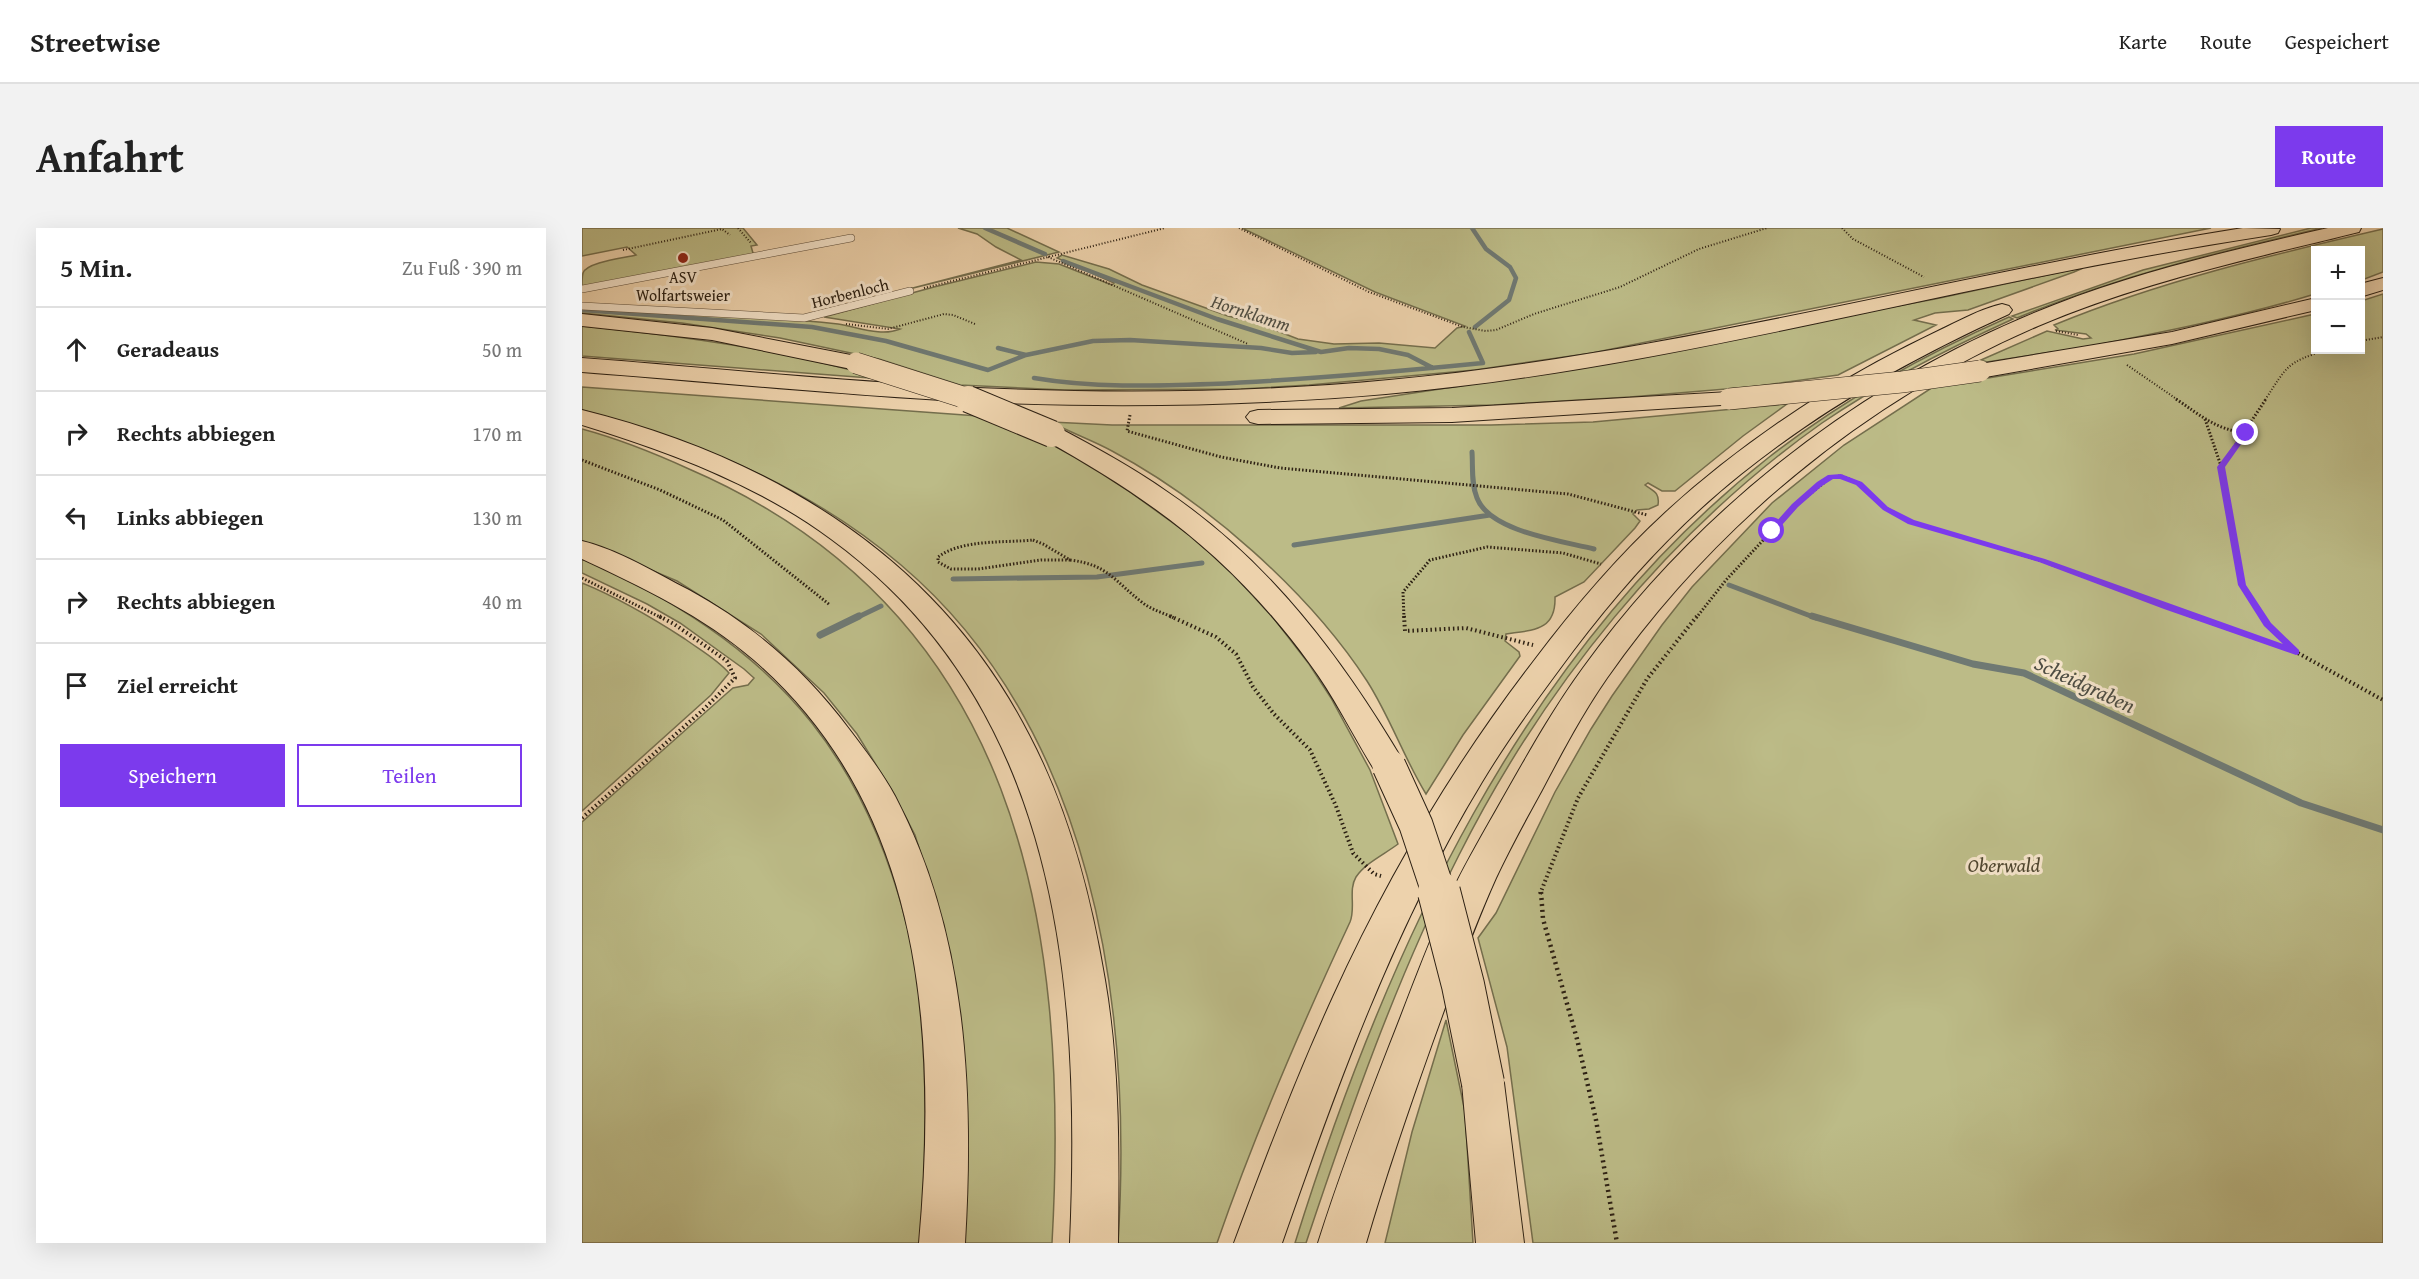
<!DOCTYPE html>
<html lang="de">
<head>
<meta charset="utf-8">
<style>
	body { margin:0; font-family:"Gentium Book Plus",serif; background:#f2f2f2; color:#222 }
	.controls { position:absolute; right:18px; top:18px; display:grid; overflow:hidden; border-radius:0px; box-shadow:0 6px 24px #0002 }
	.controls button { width:54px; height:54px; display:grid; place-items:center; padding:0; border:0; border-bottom:2px solid #e0e0e0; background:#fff; color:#222; font:30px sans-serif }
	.stop { position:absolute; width:18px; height:18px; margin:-14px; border:4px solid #7c3aed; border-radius:50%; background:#fff }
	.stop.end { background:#7c3aed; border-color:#fff; box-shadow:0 2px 6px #0008 }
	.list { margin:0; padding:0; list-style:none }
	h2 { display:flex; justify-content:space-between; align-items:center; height:78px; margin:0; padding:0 24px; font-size:26px }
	h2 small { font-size:20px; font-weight:400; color:#767676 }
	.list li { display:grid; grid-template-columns:39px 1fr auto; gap:18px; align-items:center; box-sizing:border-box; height:84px; padding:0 24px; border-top:2px solid #e0e0e0 }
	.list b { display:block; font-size:22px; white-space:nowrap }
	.list em { font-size:20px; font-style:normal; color:#767676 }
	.actions { display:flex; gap:12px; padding:18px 24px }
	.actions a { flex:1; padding:14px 0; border:2px solid #7c3aed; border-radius:0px; text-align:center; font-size:21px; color:#7c3aed }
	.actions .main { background:#7c3aed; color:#fff }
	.icon { flex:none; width:33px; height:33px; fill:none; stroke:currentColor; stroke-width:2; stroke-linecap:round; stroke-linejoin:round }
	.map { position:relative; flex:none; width:1801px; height:1015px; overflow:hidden; border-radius:0px }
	header { display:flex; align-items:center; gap:36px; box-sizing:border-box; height:84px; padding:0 30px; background:#fff; border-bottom:2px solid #e0e0e0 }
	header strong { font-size:28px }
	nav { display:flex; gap:33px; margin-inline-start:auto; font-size:21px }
	.intro { display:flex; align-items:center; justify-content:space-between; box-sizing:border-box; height:144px; padding:0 36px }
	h1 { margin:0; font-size:42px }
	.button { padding:15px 27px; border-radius:0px; background:#7c3aed; color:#fff; font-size:21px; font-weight:700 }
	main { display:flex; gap:36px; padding:0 36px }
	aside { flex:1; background:#fff; border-radius:0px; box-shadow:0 6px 24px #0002 }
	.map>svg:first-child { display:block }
	.green { fill:#bcbb87; stroke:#746e4d; stroke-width:1.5 }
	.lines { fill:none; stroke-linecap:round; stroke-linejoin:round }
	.stream-far2 { stroke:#6f7973; stroke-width:4.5 }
	.stream-far1 { stroke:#6f7973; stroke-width:5 }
	.stream { stroke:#6f7973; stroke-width:7 }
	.lane-casing { stroke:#5c4c39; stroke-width:8 }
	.primary-casing { stroke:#2c2013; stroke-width:2 }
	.highway-casing { stroke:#2c2013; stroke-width:2 }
	.path-far3 { stroke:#2c2013; stroke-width:2; stroke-dasharray:1 2; stroke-linecap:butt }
	.path-far2 { stroke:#2c2013; stroke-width:3; stroke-dasharray:1.5 2; stroke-linecap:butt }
	.path-far1 { stroke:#2c2013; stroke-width:4; stroke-dasharray:1.5 3; stroke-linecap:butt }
	.path { stroke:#2c2013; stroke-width:4.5; stroke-dasharray:2 4; stroke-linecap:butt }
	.lane { stroke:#f3e2c9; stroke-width:7 }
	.primary { fill:#edd2ac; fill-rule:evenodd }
	.highway { fill:#edd2ac; fill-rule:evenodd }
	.highway-bridge-far3-casing { stroke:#2c2013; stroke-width:22; stroke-linecap:butt }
	.highway-bridge-far2-casing { stroke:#2c2013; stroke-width:28; stroke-linecap:butt }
	.highway-bridge-far1-casing { stroke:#2c2013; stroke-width:35; stroke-linecap:butt }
	.highway-bridge-casing { stroke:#2c2013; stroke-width:44; stroke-linecap:butt }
	.highway-bridge-far3 { stroke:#edd2ac; stroke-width:21 }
	.highway-bridge-far2 { stroke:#edd2ac; stroke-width:26 }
	.highway-bridge-far1 { stroke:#edd2ac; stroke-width:33 }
	.highway-bridge { stroke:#edd2ac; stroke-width:42 }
	.route { fill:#7c3aed }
	.poi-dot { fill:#8f2418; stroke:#f3e2c9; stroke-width:2 }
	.labels { text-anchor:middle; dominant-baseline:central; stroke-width:6; stroke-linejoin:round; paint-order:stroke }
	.far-poi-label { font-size:16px; fill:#2c2013; stroke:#f3e2c9 }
	.far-street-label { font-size:16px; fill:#2c2013; stroke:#f3e2c9 }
	.far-water-label { font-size:18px; font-style:italic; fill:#4e4d43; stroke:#f3e2c9 }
	.park-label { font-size:20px; font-style:italic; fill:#504730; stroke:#f3e2c9 }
	.water-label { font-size:21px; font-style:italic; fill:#4e4d43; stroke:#f3e2c9 }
</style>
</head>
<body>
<header>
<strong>Streetwise</strong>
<nav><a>Karte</a><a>Route</a><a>Gespeichert</a></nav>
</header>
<div class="intro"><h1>Anfahrt</h1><a class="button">Route</a></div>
<main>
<aside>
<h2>5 Min.<small>Zu Fuß · 390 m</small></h2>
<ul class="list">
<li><svg class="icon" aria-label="ahead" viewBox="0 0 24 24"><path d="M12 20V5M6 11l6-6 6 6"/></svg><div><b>Geradeaus</b></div><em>50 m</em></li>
<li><svg class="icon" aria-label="right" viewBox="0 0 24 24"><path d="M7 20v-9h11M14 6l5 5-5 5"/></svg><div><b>Rechts abbiegen</b></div><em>170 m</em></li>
<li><svg class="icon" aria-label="left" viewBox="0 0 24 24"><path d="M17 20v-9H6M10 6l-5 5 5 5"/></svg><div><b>Links abbiegen</b></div><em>130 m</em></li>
<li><svg class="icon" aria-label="right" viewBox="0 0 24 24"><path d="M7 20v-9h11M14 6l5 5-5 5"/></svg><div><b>Rechts abbiegen</b></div><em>40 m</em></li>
<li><svg class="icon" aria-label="arrive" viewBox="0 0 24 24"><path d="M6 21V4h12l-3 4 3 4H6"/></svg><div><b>Ziel erreicht</b></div></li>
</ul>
<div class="actions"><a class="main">Speichern</a><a>Teilen</a></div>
</aside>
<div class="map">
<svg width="1801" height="1015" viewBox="0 0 1801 1015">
	<rect width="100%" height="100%" fill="#edd2ac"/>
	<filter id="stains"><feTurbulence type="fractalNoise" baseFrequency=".00333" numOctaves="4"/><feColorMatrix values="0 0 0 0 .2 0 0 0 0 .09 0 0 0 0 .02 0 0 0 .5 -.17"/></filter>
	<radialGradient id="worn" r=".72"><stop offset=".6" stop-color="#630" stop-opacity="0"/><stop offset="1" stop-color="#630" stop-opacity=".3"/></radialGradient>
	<path class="green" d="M0,0H161L175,17L169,18L171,25L169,27L0,59C0,55 0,49 1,45C5,34 43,30 54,27L45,19L0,28Z
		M376,0H425L477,24L327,61L439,32L414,19L395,6Z
		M660,0H1629L1010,125L893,142L727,157L659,161L482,162L378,157L297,131L198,110L100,95L0,85V79C85,84 171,87 256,96C276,99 299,109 318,101L242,89L352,59L454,34L477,36L530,57L532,55L475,30L480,27L527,41L560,57L646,88L675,95L716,111L752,116L797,115L853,120L875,100L883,98L793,64Z
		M1729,0H1740C1636,24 1533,49 1435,90L1430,88L1561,42Z
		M1801,1V44L1780,52L1778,22H1734L1733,66C1648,92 1560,108 1473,125L1469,124L1405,134L1399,132L1465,103L1501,111L1509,110L1504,106L1473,102L1476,101L1472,97C1579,53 1689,27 1801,1Z
		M1497,40L1499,41L1492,44L1386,82L1353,85L1332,92L1354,97L1256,147L1168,159L1048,169L912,177L757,180L779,173L917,152L1353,71Z
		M1801,66V1015H951L925,819L896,710L914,685L973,564L1009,501L1030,468L1080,397L1110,359L1190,275L1262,217L1351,159L1552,126L1733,86L1734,122H1778L1779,73Z
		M1427,89L1431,91C1365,121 1300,154 1240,195C1087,303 961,460 877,627C814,751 768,883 724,1015H713C804,723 940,424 1186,230C1260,172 1341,127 1427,89Z
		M0,98C102,108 203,122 301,151L0,128Z
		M0,159L410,189L484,223L533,253L609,308L649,344L693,392L727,436L749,470L788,542L816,616C803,626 783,635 774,649C766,662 774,680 768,694C719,799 673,905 635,1015H536C551,777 511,500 319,337C228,259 115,213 0,182Z
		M1205,176L1161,208L1093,263H1080L1066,255L1063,257C1071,263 1078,264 1076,277L1067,281L1055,282L1051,286L1058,293L1053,300L1002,354L973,369C974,403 951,402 924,406L923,413L937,424L938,428L881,507L844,566C822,530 808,489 785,453C727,364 624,273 530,223C510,212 489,205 469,194L530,197H909L1011,194Z
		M0,201C37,211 72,225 107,241C436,383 488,693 470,1015H377L351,666L333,607L309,561L275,506L242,465L179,406L95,353L0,313Z
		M0,331C21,339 41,350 61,360C203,435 282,535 323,690C334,731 344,782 345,824C347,888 342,952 340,1015H0V594L144,466L151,460L166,457L172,450L162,441L98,395L65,376L0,345Z
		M0,355C37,370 69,389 103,411C118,422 135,431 147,445L129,467L0,583Z
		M864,792L883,884L891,1015H803L830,904Z"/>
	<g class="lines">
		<path class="stream-far2" d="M403,0L463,26
			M890,0L904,21L928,39L934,50L927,72L893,99
			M481,33L635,91L739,124L767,120L797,121L826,127L851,140
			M0,82L230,99L304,113L406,142L444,127
			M416,120L444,127L511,113L548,112L679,120L710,125L734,124
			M452,150C511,160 570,158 629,156C720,152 810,144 901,135L887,104"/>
		<path class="stream-far1" d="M890,224C891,239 889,256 895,270C908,304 981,313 1012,321
			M712,317L908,287
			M371,351L515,349L620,335
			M1147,357L1234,390
			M274,390L299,378"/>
		<path class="stream" d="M1230,388L1391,436L1442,445L1719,575L1801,602
			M238,407L277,388"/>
		<defs>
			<path id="lane" d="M0,61L269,10
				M0,78L222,90L328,63"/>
			<path id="primary" d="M0,313C37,322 74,345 107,362C171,397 223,442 267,501C283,522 300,544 313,568C385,705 392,863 383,1015H337C356,806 342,579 172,432C121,388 60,359 0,331Z"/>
			<path id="highway" d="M1661,0L1698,1L1696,5L1689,7C1585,23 1481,43 1377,65C1187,105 998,149 804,166C668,178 530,180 393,174C262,167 131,154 0,144V130C132,140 263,154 395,160C532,166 670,165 807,152C1095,125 1375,45 1661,0Z
				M1746,0H1779L1777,4C1668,31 1559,54 1456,98C1284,172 1132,297 1025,450C1000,486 980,524 960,562C944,591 928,620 914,650C890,703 871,758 851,813C827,880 804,947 784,1015H736C757,949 781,885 806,821C826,771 844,720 866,672C882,637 902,604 921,570C946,526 971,481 1001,440C1112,287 1265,165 1438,91C1536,48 1642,24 1746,0Z
				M1801,50V62L1778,69V56Z
				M1734,70V82L1590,116L1398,150L1390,148L1387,143L1390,138L1398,136L1590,104Z
				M1420,76L1427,78L1430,82L1427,86C1332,129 1241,180 1159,246C1095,297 1040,358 991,423C959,466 927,509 900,554C812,699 755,857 700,1015H652C683,932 714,850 751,769C805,650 871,538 951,434C991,381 1035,329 1084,284C1132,240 1185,201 1240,166C1277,143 1316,122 1356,103C1377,93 1398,81 1420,76Z
				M0,86L130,100L274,128L282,130L285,135L282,140L274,142L130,112L0,98Z
				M1147,164L1155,166L1159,171L1155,176L870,194L676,196L668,194L664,189L668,184L676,182L870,180Z
				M0,182C189,229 356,329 447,507C487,583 509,668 523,752C538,839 537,928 536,1015H488C499,755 478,478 249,311C175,256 87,224 0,197Z
				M470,199L479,201C515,220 551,240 584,263C688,333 761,431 824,538L819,546L807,549L795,546C772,510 754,471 728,436C653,333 572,272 461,211L458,206L461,201Z
				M901,838L916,843L922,855L942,1015H894L880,855L886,843Z"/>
		</defs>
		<use href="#lane" class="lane-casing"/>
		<use href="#primary" class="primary-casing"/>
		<use href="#highway" class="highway-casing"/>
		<path class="path-far3" d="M156,0L169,15
			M657,0L787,64L881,99L904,103L914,102L952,86L1038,59L1117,21L1185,0
			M1260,0L1271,11L1342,49
			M41,22L140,1L148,7
			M466,29L666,116
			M342,60L583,0
			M264,96L306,101L362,86L371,87L393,96
			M1474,103L1496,107
			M1778,113L1801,109
			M1545,137L1596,172
			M1683,172C1706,137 1704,135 1744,122"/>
		<path class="path-far2" d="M1594,171C1618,187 1633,201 1663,205
			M548,187L545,203L639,229L698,240L986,266L1065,287
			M1623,191L1639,238
			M0,232L78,262L141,292L248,377
			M451,312L461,316L488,332H459L396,341H369L356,334V329C380,311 422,315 451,312Z
			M488,332C527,337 532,353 561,375C570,382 582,385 592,390
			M0,350L80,390
			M822,390L821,364L848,332L905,319L981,325L1019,336
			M1114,390L1144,352L1213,278L1249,249L1259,248L1277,255L1304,280L1329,294L1460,333L1614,390
			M1681,390L1660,356L1639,239L1684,171"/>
		<path class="path-far1" d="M588,388L634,409L654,426L671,459L692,486L728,522L754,578L771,625L792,646L799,648
			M822,388L823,403L884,400L951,417
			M1610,388L1714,424L1801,472
			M1680,388L1685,397L1711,421
			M0,590L121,482L153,450L145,433L92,396L77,388
			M958,666L996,570L1065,451L1115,388"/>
		<path class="path" d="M959,664L961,691L995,811L1014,892L1035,1015"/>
		<use href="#lane" class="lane"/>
		<use href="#primary" class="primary"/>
		<use href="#highway" class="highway"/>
		<defs>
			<path id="highway-bridge-far3" d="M274,135L390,172
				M1147,171L1320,154L1398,143"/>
			<path id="highway-bridge-far2" d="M386,171L470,206"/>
			<path id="highway-bridge-far1" d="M807,538L834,597L857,666"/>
			<path id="highway-bridge" d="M857,664L881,757L901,855"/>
		</defs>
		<use href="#highway-bridge-far3" class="highway-bridge-far3-casing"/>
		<use href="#highway-bridge-far2" class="highway-bridge-far2-casing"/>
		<use href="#highway-bridge-far1" class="highway-bridge-far1-casing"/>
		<use href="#highway-bridge" class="highway-bridge-casing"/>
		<use href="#highway-bridge-far3" class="highway-bridge-far3"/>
		<use href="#highway-bridge-far2" class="highway-bridge-far2"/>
		<use href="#highway-bridge-far1" class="highway-bridge-far1"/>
		<use href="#highway-bridge" class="highway-bridge"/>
	</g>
	<path class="route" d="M1661,204L1667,205L1643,239L1664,357L1689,395L1717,422V426L1714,427L1582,381L1457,334L1326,296L1301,282L1274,257L1258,251H1251L1240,258L1216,279L1193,305L1186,303L1210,276L1235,254L1246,247L1259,246L1280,254L1306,279L1332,292L1463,331L1701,416L1682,398L1656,357L1635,239Z"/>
	<circle class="poi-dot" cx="101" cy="30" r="6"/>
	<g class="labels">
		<g class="far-poi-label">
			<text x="101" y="49">ASV<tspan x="101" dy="18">Wolfartsweier</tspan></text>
		</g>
		<g class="far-street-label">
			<text transform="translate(268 65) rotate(-14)">Horbenloch</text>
		</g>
		<g class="far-water-label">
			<text transform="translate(669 85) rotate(18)">Hornklamm</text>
		</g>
		<g class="park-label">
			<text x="1422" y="636">Oberwald</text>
		</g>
		<g class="water-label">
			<text transform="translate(1503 456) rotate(25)">Scheidgraben</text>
		</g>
	</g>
	<rect width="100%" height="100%" filter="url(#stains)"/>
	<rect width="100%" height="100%" fill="url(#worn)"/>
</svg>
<div class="controls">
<button>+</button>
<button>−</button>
</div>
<div class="stop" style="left:1190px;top:303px"></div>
<div class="stop end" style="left:1664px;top:205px"></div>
</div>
</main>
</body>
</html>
